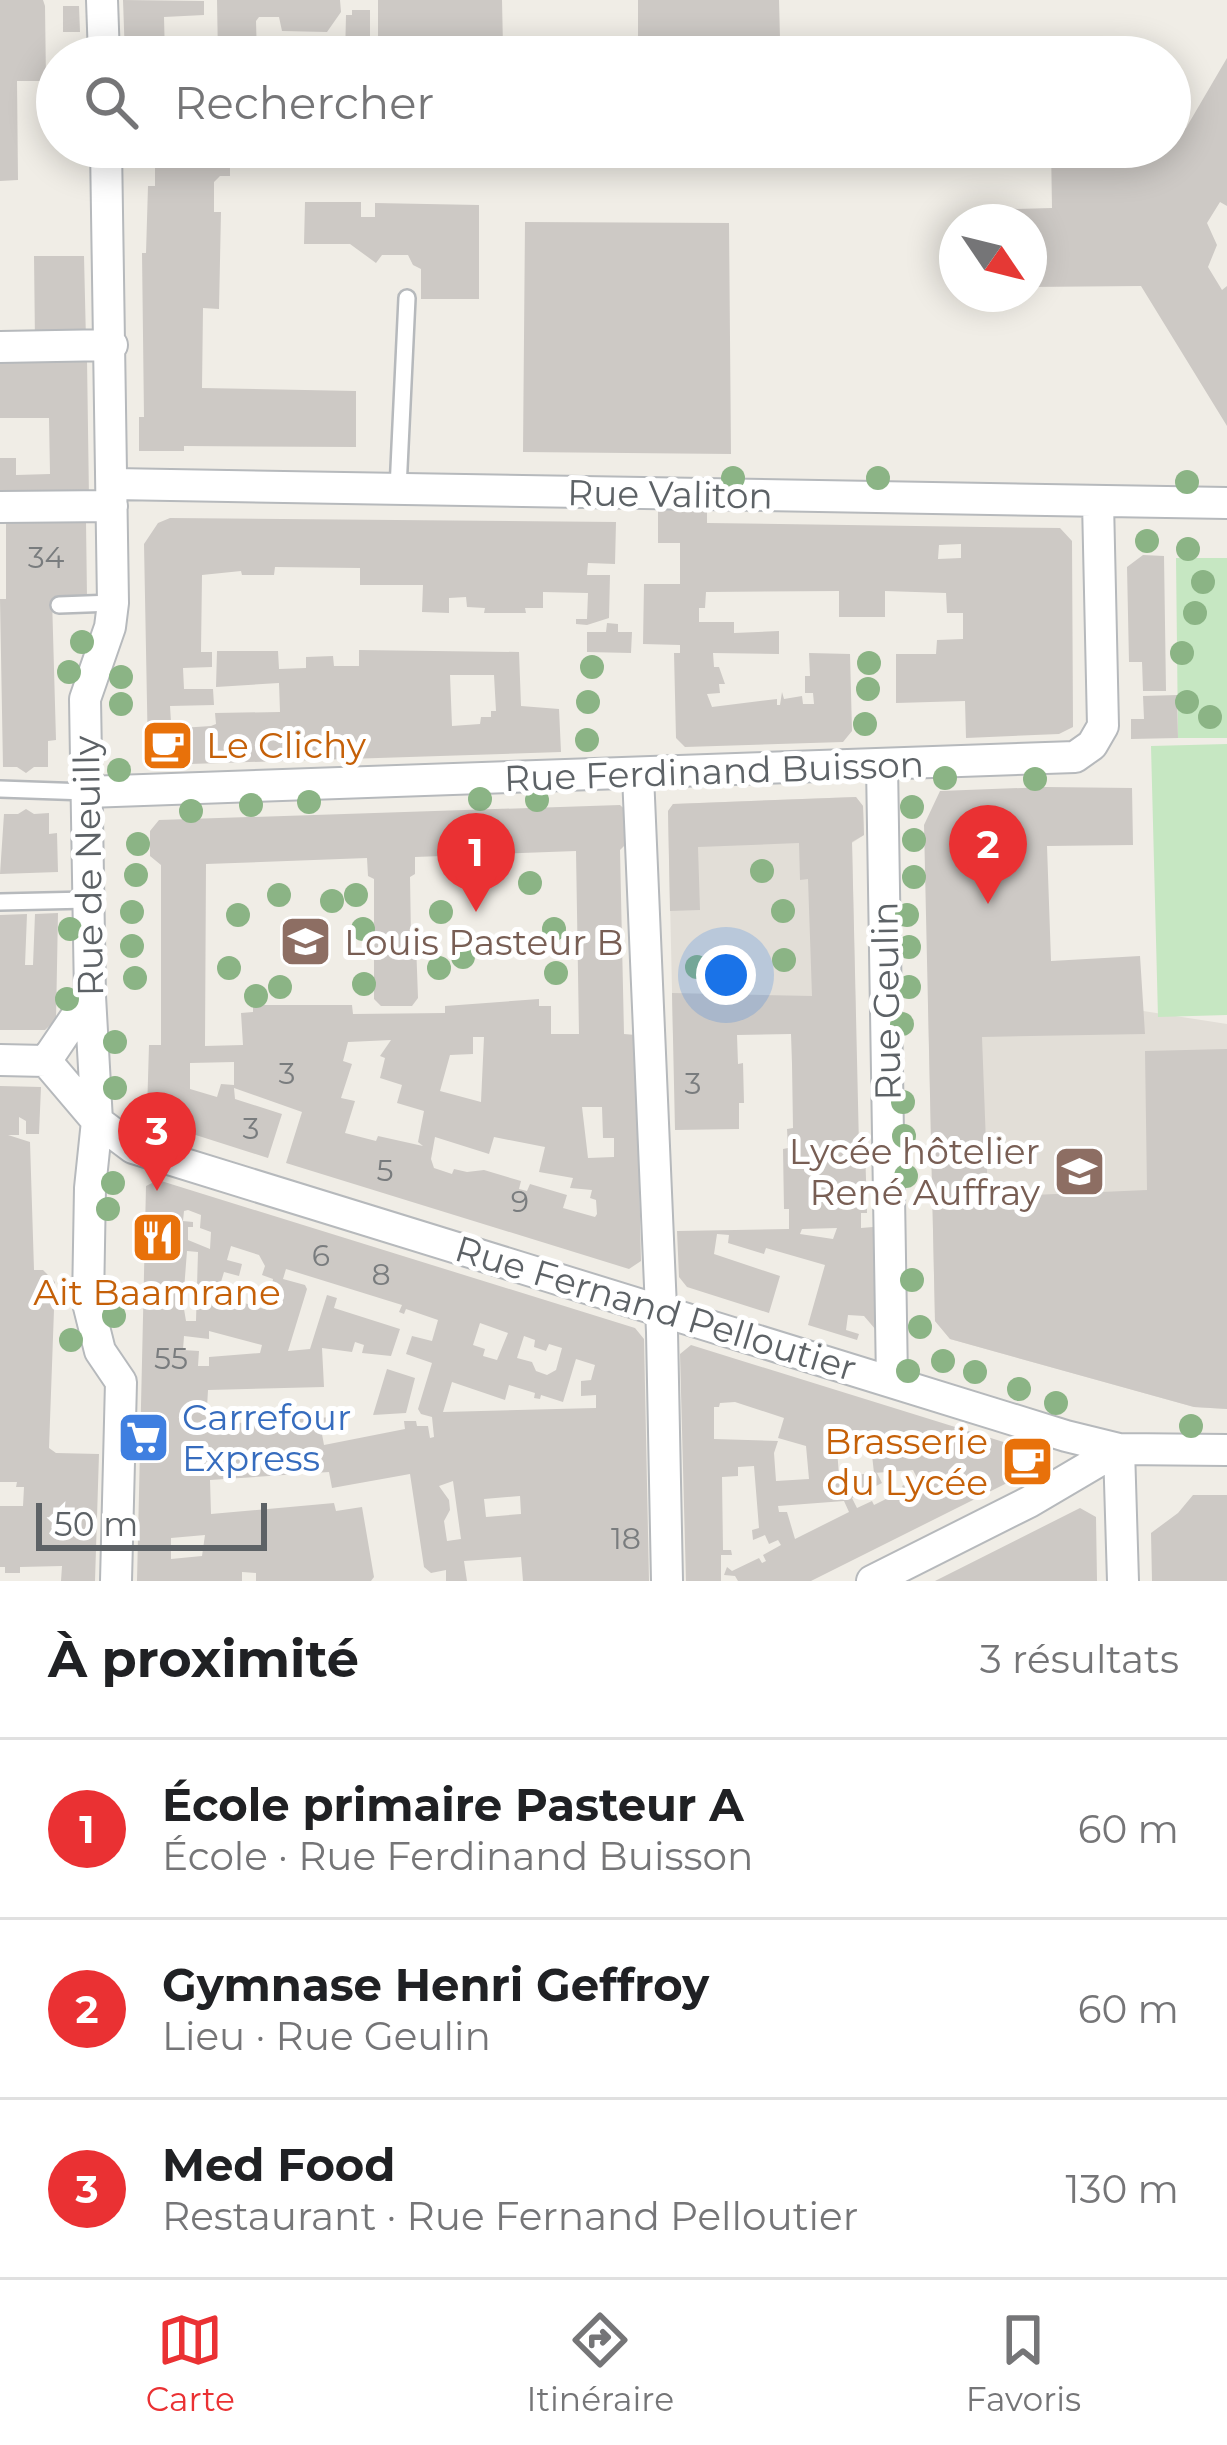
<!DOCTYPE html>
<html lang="fr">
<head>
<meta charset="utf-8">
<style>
	body { margin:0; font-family:Montserrat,sans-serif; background:#f6f6f6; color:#202124 }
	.compass { position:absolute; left:939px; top:204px; width:108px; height:108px; border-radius:50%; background:#fff; box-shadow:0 6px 30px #0003; rotate:125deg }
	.scale { position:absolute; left:36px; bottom:30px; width:231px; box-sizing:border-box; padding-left:12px; border:6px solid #5d6266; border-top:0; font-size:33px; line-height:42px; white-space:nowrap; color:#5d6266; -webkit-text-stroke:9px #fff; paint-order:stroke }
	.you { position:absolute; left:726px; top:975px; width:42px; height:42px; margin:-30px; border:9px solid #fff; border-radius:50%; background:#1a73e8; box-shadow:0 0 0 18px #1a73e833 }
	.badge { display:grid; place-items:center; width:78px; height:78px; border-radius:50%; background:#ea3133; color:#fff; font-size:39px; font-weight:700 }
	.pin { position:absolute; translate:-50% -99px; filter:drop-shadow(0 3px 6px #0008) }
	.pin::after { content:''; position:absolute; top:63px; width:42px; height:36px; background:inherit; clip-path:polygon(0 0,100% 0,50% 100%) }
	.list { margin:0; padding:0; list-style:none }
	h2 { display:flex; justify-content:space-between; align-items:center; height:156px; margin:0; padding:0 48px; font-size:51px }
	h2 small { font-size:39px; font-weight:400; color:#757577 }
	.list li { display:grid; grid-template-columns:78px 1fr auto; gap:36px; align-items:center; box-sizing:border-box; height:180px; padding:0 48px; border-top:3px solid #e0e0e0 }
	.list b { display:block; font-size:45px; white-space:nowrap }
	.list p { margin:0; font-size:39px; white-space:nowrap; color:#757577 }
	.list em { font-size:39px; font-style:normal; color:#757577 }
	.icon { flex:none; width:66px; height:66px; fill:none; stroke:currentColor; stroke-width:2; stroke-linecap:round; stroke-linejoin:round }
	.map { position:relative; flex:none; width:1227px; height:1581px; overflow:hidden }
	.search { position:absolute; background:#fff; box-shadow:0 6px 30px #0003; left:36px; right:36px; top:36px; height:132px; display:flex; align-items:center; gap:30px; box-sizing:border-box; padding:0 42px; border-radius:66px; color:#757577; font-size:45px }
	.sheet { height:696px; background:#fff }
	nav { display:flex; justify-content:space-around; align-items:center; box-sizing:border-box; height:168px; border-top:3px solid #e0e0e0; background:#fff; font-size:33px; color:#757577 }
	nav a { display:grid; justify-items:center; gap:6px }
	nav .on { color:#ea3133 }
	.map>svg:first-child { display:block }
	.education { fill:#e2ded7 }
	.green { fill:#c6e7c2 }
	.building { fill:#cdc9c5; fill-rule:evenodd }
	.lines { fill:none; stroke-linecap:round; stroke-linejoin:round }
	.lane-casing { stroke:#b6b9bc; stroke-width:20 }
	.street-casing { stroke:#b6b9bc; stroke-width:34 }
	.lane { stroke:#fff; stroke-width:15 }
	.street { stroke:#fff; stroke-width:30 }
	.tree { fill:#8bb485 }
	.labels { text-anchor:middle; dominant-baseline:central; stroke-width:10; stroke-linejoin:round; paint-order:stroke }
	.number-label { font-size:30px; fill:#797c7e }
	.street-label { font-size:36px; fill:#5d6266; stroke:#fff }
	.food-label { font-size:36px; fill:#c56008; stroke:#fff; text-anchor:start }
	.education-label { font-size:36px; fill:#785e54; stroke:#fff; text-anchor:start }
	.shop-label { font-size:36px; fill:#366cbe; stroke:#fff; text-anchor:start }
</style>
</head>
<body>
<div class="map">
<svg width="1227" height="1581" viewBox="0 0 1227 1581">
	<rect width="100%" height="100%" fill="#f0ede6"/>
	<path class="education" d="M856,797L863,806L864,835L852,843L856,1034H673L668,811L673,804Z
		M1053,997L1227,1024V1409L1194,1407L950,1339L935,1321L928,999Z"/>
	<path class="green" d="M1176,558H1227V738H1178Z
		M1227,744V1015L1158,1017L1151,746Z"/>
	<path class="building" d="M0,0H43L45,6L46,81H17L18,180L0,181Z
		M123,0L204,1V15L164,17L165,57H125Z
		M217,0H340L341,12L327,32L282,31L279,17H259L256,21L257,57H218Z
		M378,0H502L503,47L378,44Z
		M638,0H779L780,39L638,41Z
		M63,6H79L80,32H63Z
		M352,10H370V57H345L346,15H352Z
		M321,40V57H280V41Z
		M1227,58V206L1220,202L1207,223L1217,245L1208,267L1222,290L1227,286V426L1141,286L1029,287V222H974V210L1052,208L1051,147H1170V119L1186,128Z
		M162,147H230V176H220L214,182V212H221L219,309L203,308L202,388L356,391V447L184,446V451H139V417H144L142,253H146L148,186H155V159L162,160Z
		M305,202H361V217H375V203L479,205V299H421V269L413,265L408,255H382L376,263L350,244H304Z
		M525,222L729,223L731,454L523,452Z
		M34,256H84L86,341L35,342Z
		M87,359L89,499L0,498V458H16V475L50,474L49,418H0V360Z
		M658,509L707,510V523L1060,528L1072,541L1073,727L1059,734L966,738L965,701L896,703V654H936L937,640L963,639V613H947L946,593L885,591V617H839V591L706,592L705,608H699V622H734V633L779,631V654L713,653L714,667H719L725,684H719L720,693L707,694L712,707L777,699V705H780L782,692L784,699L802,696L803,704H814L813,693H805V676H810L809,653L850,654L852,731L843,742L685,747L676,738L674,653H680V645L643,644L644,584H680V543H658ZM961,544V558L938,559L939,545Z
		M170,518L616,522L615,564L588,563L587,575H610L609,618L587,625L576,624V619H587L588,593L543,592V608H525L526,613H484L485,608L467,607L466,597L449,598V613L422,612L423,585H360V568L275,567L274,575H242L241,571L202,575L201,652H212V667L183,668L184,689H213L214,705L170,706L171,722L180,721L181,728L211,726L216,724L215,713L280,712L279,683L216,687L217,651H278L279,669L306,668V657L333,656L334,666H359V650L519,652L521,706L559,709L561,752L159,765L148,756L144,544L158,523ZM450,675H494L496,711H491V717H481L480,724L452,726Z
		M86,521L87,598H52L56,740L48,741V767H34L26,773L17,767H3L0,599H6V523Z
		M1143,555L1164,556L1166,691H1143L1142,662H1129L1127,567Z
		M607,623L618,624V632H632L631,653L587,652V632H606Z
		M1177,695L1178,738L1131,739V719H1144L1143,696Z
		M1046,787L1132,788L1133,845L1047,846L1051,961L1140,956L1145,1034L982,1037L988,1197L1147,1190L1145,1051L1227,1049V1409L1194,1407L950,1339L935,1321L924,825L940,791Z
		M856,797L863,806L864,835L852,842L859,1146H865L867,1213H861V1228L873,1227L876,1330L864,1316L848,1315L846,1330L859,1334L857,1340L808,1325L825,1265L766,1248L764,1254L728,1243L729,1235L717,1234L714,1254L780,1276L769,1313L687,1287L679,1277L677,1231L789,1229V1209H784L783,1149L788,1148L787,1129L793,1128L792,1064L791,1034L737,1035L738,1064L743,1063L744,1103H739V1129L675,1130L672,993L812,996L808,879L800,880L799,843L698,847L700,910L670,911L668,811L673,804ZM837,1228L833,1239L800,1234L802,1229Z
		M620,805L631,815V839L620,850L624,1034L636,1035L641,1261L629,1269L286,1163L302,1112L234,1088L235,1099L282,1114L268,1158L155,1122L147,1112L149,1045H161V865L150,856V831L159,820ZM576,851L579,1034H551V1006H539V999L445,1006V1013L353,1014L352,1005H253V1012L241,1013L243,1045L205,1046L206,864L367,858L368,876L374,879V999L381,1006H412L418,998L416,943L411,938L410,877L415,874V857ZM473,1037H484L481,1102L440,1091L450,1055L473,1054ZM391,1040L380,1056L385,1058L380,1078L402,1085L397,1103L424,1111L418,1142L423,1146L378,1136L376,1141L345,1133L355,1101L341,1098L352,1064L343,1061L348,1042ZM234,1062V1085L221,1084L217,1097L190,1089V1063ZM582,1107H602L603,1138H614V1157L588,1158ZM435,1137L489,1154L494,1137L545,1147L539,1172L573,1178L570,1188L592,1190L590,1198L596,1200L597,1214L595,1217L563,1208L567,1195L530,1184L527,1191L519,1189L521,1181L484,1170L467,1172L454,1169L452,1174L434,1168L431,1159Z
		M26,809L34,814L49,813V834L57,833L58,872L0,874L4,814H18Z
		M58,913L56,1020L45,1030H0V915L27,914L25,965H33L35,914Z
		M0,1086L41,1087L39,1134H26V1121L19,1117V1135H8L30,1142L34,1270H43L55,1282L49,1448L56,1453L99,1454L95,1581H61L62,1566L20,1567V1573H5V1567H0V1506H23L24,1487H16L17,1482H0Z
		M158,1180L635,1328L644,1339L649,1581H523L521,1557L464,1561L467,1581H446V1570L431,1573L424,1567L410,1474L332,1488L329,1472L210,1480L211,1514L334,1503L336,1511L362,1507L374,1577L371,1581H256V1573L242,1572V1581H137L146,1186ZM188,1210L201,1215L200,1228L211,1232L210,1249L188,1240V1227H193V1222L183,1221L184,1211ZM231,1246L259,1255L265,1266L262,1275L273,1279L268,1310L217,1295L224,1272L239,1276L242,1264L227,1260ZM187,1251L198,1252L196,1321H186L183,1303ZM286,1269L402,1305L399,1312L404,1314L406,1309L438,1320L432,1341L412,1336L406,1354L432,1363L418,1409L421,1414L432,1417L434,1437L430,1438L428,1426H417L416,1421H404L405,1429L324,1445L321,1429L334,1428L333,1417L206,1425L208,1390L324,1387L322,1348L352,1352L355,1342L364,1345L362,1353L391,1356L400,1329L334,1308L337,1298L327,1295L310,1349L288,1351L307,1289L305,1285L283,1279ZM480,1323L508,1333L497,1360L483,1356L485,1349L473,1345ZM209,1331L262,1345L260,1353L209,1357V1366H198L199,1351L183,1350L184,1336L209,1339ZM524,1336L535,1340L534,1347L546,1351L549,1344L562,1348L556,1370L547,1375L536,1371L532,1362L517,1358ZM576,1359L595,1365L591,1380L581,1381V1396L596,1395V1408L443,1412L452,1382L505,1400L509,1385L535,1393L534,1398L540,1399L541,1395L563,1402ZM453,1481L461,1539L447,1541L444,1521L450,1510L449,1500L439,1486ZM520,1496L521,1514L486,1517L484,1499ZM205,1535L202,1556L171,1559V1538Z
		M691,1345L1026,1449L1029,1472L811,1581H738L735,1576L724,1575L727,1567L732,1571L759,1558L762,1563L766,1561L763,1555L781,1545L778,1540L769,1544L765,1535L753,1540L752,1530L759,1528L754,1466L738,1467V1476L722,1477L723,1550H731L732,1555H721V1581H686L680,1354ZM735,1402L784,1418L778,1438L806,1446L809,1479L776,1481L774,1453L778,1441L714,1439V1407H719L720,1403ZM871,1446L874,1473L913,1470L917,1478L902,1486L904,1490L874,1505L872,1501L857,1508L852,1498L882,1483L877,1473L839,1476L837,1449ZM844,1501L849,1512L795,1539L787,1512H779L778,1506Z
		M387,1369L415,1378L406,1413L373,1415Z
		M1193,1495H1227V1581H1152L1151,1533L1178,1513Z
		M1080,1508L1096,1517L1097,1581H935Z"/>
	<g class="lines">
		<defs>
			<path id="lane" d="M398,489L407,298
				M59,605L113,603
				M0,789L87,792
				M0,902L88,900"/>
			<path id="street" d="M102,0L104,57
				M106,147L113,603L110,627L85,699L90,996L97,1121L90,1188L88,1303L100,1351L121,1382L116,1581
				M0,347L112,345
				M114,484L1227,503
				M0,507L112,506
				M882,765L892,1381
				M638,775L662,1332L667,1581
				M87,792L1075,757L1092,745L1103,726L1098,502
				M0,1060L46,1061L97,1121L133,1148L1066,1436L1119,1449L1227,1450
				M46,1061L90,996
				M1119,1449L1123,1581
				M872,1581L1029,1502L1119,1449"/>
		</defs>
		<use href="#lane" class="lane-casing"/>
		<use href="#street" class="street-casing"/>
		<use href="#lane" class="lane"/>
		<use href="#street" class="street"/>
	</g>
	<g class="tree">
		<circle cx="733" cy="478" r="12"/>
		<circle cx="878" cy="478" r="12"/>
		<circle cx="1187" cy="482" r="12"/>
		<circle cx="1147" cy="541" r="12"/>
		<circle cx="1188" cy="549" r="12"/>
		<circle cx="1203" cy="582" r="12"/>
		<circle cx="1195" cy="613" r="12"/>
		<circle cx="82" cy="642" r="12"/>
		<circle cx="1182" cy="653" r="12"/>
		<circle cx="869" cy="663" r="12"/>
		<circle cx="592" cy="667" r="12"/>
		<circle cx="69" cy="672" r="12"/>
		<circle cx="121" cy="677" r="12"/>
		<circle cx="868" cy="689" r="12"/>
		<circle cx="588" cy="702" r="12"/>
		<circle cx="1187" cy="702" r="12"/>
		<circle cx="121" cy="704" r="12"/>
		<circle cx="1210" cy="717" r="12"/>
		<circle cx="865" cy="724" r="12"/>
		<circle cx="587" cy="740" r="12"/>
		<circle cx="119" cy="770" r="12"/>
		<circle cx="945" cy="778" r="12"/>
		<circle cx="1035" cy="779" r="12"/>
		<circle cx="480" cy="799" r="12"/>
		<circle cx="537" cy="800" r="12"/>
		<circle cx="309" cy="802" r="12"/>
		<circle cx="251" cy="805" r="12"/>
		<circle cx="912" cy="807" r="12"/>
		<circle cx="191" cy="811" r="12"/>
		<circle cx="914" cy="840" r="12"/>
		<circle cx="138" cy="844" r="12"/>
		<circle cx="762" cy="871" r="12"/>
		<circle cx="136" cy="875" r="12"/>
		<circle cx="914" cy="877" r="12"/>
		<circle cx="530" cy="883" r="12"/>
		<circle cx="279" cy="895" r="12"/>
		<circle cx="356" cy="895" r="12"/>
		<circle cx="332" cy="901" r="12"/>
		<circle cx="783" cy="911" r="12"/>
		<circle cx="132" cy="912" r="12"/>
		<circle cx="441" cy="912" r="12"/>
		<circle cx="238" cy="915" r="12"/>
		<circle cx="907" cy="915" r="12"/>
		<circle cx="70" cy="929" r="12"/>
		<circle cx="363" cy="929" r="12"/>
		<circle cx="554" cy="929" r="12"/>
		<circle cx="132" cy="946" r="12"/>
		<circle cx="909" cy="947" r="12"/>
		<circle cx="463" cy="957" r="12"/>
		<circle cx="784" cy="960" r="12"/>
		<circle cx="697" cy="967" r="12"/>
		<circle cx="229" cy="968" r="12"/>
		<circle cx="439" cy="968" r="12"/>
		<circle cx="556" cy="973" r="12"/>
		<circle cx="135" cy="978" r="12"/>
		<circle cx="364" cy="984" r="12"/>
		<circle cx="280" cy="987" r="12"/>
		<circle cx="909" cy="987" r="12"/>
		<circle cx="256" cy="996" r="12"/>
		<circle cx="67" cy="999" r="12"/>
		<circle cx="902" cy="1024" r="12"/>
		<circle cx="115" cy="1042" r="12"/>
		<circle cx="115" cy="1088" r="12"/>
		<circle cx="903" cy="1102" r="12"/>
		<circle cx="904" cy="1136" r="12"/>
		<circle cx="906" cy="1176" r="12"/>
		<circle cx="113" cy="1183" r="12"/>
		<circle cx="108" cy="1209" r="12"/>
		<circle cx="912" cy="1280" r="12"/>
		<circle cx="114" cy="1316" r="12"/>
		<circle cx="920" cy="1327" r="12"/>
		<circle cx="71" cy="1340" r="12"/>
		<circle cx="943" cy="1361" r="12"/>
		<circle cx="908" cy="1371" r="12"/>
		<circle cx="975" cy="1372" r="12"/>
		<circle cx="1019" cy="1389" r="12"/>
		<circle cx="1056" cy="1403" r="12"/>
		<circle cx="1191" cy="1426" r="12"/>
	</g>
	<defs>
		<symbol id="cafe-square" viewBox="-11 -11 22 22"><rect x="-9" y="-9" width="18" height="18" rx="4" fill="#e8710a" stroke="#fff"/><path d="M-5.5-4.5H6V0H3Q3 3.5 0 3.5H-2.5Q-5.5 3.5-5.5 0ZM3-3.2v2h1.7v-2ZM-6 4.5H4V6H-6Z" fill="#fff"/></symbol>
		<symbol id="school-square" viewBox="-11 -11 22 22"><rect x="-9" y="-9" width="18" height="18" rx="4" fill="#8d6e63" stroke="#fff"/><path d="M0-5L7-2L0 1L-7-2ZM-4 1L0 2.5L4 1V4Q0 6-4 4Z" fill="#fff"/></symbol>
		<symbol id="restaurant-square" viewBox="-11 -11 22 22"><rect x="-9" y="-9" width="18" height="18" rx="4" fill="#e8710a" stroke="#fff"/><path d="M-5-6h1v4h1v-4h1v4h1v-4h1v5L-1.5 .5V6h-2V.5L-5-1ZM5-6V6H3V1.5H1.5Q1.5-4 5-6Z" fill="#fff"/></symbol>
		<symbol id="supermarket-square" viewBox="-11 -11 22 22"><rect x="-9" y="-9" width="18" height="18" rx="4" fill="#3f7fe0" stroke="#fff"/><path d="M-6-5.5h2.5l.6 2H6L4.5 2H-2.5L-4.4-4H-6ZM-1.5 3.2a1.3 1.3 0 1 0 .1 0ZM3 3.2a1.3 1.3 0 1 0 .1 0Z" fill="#fff"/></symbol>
	</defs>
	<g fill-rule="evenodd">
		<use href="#cafe-square" x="138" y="716" width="59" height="59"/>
		<use href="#school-square" x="276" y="912" width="59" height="59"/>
		<use href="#school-square" x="1050" y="1142" width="59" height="59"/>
		<use href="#restaurant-square" x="128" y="1208" width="59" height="59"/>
		<use href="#supermarket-square" x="114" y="1408" width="59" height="59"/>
		<use href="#cafe-square" x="998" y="1432" width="59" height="59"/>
	</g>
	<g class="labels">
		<g class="number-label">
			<text x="46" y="557">34</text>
			<text x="287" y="1073">3</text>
			<text x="693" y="1083">3</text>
			<text x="251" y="1128">3</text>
			<text x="385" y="1170">5</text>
			<text x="520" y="1201">9</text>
			<text x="321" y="1255">6</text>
			<text x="381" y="1274">8</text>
			<text x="171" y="1358">55</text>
			<text x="626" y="1538">18</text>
		</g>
		<g class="street-label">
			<text transform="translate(670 494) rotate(1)">Rue Valiton</text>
			<text transform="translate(714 771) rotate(-2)">Rue Ferdinand Buisson</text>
			<text transform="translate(88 866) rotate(-91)">Rue de Neuilly</text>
			<text transform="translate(886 1001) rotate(-91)">Rue Geulin</text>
			<text transform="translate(656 1308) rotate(17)">Rue Fernand Pelloutier</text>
		</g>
		<g class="food-label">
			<text x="206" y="745">Le Clichy</text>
			<text x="157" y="1292" text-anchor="middle">Ait Baamrane</text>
			<text x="988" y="1441" text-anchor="end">Brasserie<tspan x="988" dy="41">du Lycée</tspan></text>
		</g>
		<g class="education-label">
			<text x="344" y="942">Louis Pasteur B</text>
			<text x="1040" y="1151" text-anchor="end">Lycée hôtelier<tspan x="1040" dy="41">René Auffray</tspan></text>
		</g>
		<g class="shop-label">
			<text x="182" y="1417">Carrefour<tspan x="182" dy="41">Express</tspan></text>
		</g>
	</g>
</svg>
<svg class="compass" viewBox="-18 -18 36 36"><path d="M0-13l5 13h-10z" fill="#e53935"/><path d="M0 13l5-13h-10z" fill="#757577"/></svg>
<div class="scale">50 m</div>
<div class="you"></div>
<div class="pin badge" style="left:476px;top:912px">1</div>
<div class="pin badge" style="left:988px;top:904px">2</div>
<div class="pin badge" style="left:157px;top:1191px">3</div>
<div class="search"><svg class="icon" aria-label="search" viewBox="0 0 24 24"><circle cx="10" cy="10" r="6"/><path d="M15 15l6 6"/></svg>Rechercher</div>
</div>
<section class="sheet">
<h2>À proximité<small>3 résultats</small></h2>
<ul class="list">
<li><span class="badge">1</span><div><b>École primaire Pasteur A</b><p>École · Rue Ferdinand Buisson</p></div><em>60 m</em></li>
<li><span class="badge">2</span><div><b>Gymnase Henri Geffroy</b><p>Lieu · Rue Geulin</p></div><em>60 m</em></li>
<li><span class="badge">3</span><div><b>Med Food</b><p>Restaurant · Rue Fernand Pelloutier</p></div><em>130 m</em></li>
</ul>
</section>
<nav>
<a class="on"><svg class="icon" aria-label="map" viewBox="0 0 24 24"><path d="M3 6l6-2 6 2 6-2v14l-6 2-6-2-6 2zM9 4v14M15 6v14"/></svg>Carte</a>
<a><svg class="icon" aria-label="directions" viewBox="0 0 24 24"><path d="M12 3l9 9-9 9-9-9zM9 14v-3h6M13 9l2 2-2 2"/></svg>Itinéraire</a>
<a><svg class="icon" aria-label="saved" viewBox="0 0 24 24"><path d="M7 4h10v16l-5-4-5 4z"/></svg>Favoris</a>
</nav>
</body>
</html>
